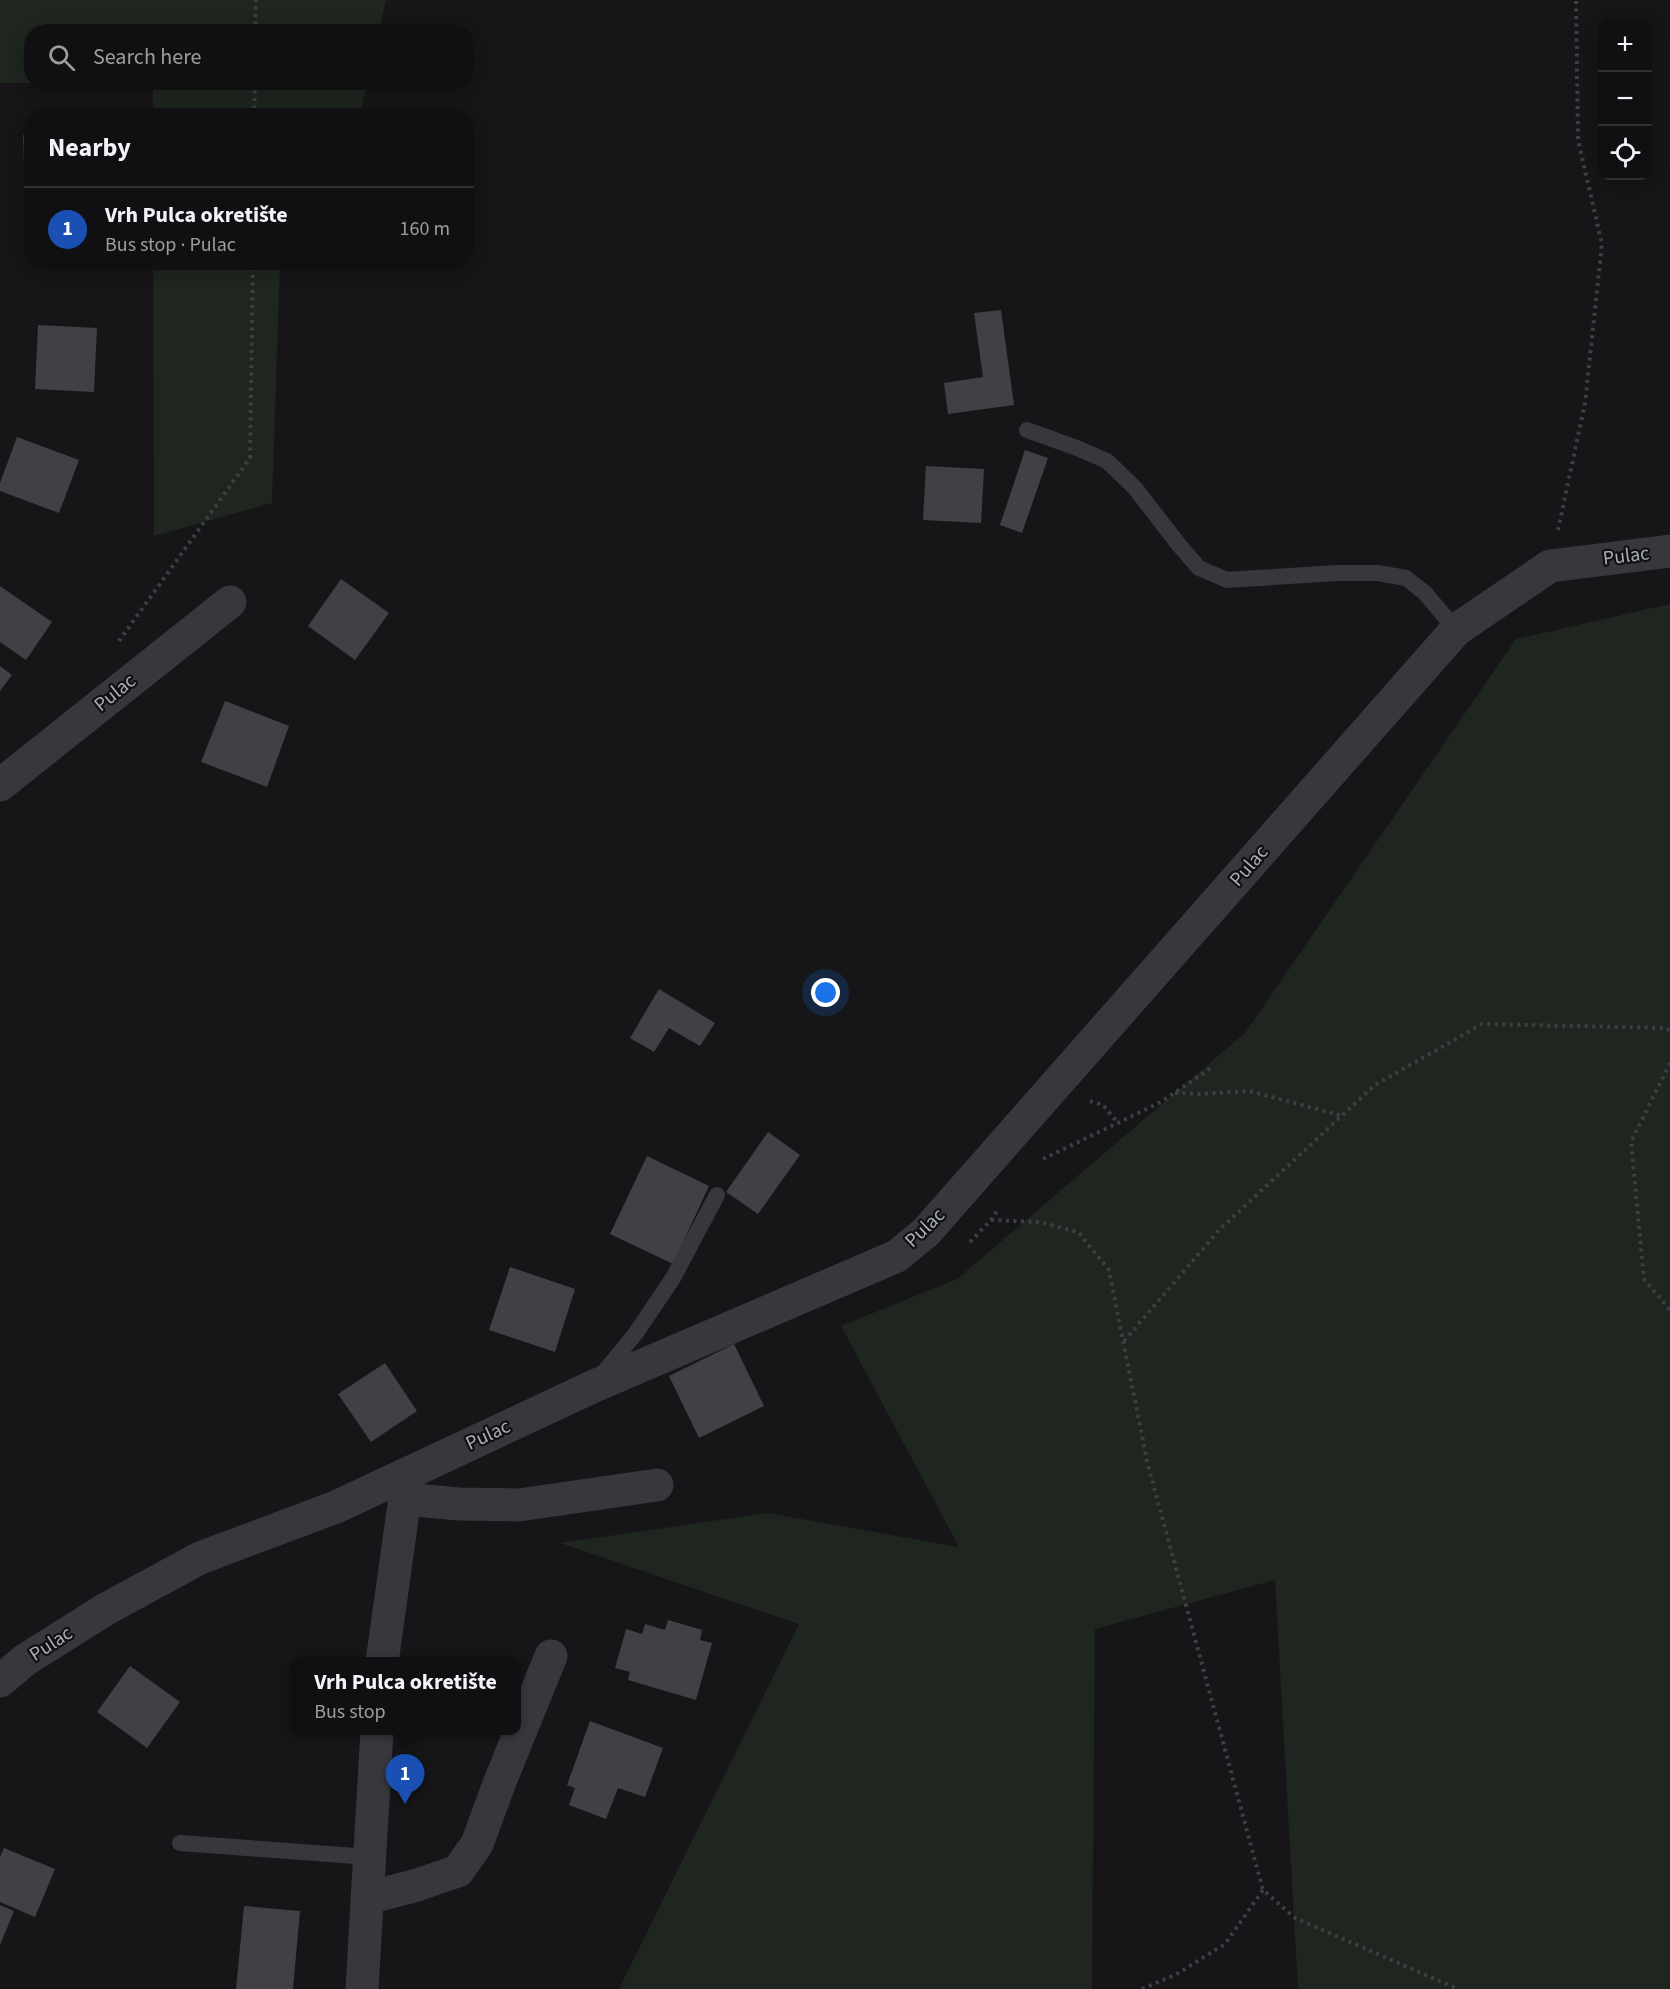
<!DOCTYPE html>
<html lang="en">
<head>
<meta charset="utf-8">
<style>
	body { margin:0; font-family:"Source Sans 3",sans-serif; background:#19191b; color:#f1f3f6 }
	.controls { position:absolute; right:18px; top:18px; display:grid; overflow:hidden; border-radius:12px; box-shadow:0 3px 15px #0003 }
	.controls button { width:54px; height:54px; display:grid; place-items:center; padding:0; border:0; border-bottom:2px solid #303032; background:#101012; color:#f1f3f6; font:30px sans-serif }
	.you { position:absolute; left:826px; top:993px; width:21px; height:21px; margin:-15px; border:4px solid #fff; border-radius:50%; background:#1a73e8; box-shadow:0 0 0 9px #1a73e833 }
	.badge { display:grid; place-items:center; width:39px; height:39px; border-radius:50%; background:#f2b134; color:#fff; font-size:20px; font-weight:700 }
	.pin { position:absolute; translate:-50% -50px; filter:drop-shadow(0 2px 3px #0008) }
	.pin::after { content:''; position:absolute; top:32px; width:21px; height:18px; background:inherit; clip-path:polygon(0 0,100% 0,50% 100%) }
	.popup { position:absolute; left:290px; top:1657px; width:231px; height:78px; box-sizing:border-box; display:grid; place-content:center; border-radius:12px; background:#101012; filter:drop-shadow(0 2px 4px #0005); font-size:20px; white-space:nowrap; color:#9c9d9f }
	.popup b { font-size:22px; color:#f1f3f6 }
	.popup::after { content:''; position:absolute; left:50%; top:100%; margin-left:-12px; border:12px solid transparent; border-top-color:#101012 }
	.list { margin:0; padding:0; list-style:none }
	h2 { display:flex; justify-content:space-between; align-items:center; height:78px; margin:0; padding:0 24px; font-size:26px }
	h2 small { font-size:20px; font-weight:400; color:#9c9d9f }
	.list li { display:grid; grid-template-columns:39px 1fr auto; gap:18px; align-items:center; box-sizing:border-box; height:84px; padding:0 24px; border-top:2px solid #303032 }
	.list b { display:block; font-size:22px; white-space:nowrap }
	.list p { margin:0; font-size:20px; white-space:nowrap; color:#9c9d9f }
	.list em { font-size:20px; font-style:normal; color:#9c9d9f }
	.icon { flex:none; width:33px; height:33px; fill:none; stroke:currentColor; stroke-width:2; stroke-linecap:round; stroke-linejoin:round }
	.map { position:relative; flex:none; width:1670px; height:1989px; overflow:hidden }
	.search { position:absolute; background:#101012; box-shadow:0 3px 15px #0003; left:24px; top:24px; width:450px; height:66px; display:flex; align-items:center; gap:15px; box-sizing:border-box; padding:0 21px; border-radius:24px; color:#9c9d9f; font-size:22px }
	.panel { position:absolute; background:#101012; box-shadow:0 3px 15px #0003; left:24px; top:108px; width:450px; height:162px; border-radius:24px }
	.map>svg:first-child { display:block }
	.green { fill:#1e261f }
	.building { fill:#404145 }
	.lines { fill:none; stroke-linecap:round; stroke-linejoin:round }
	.path { stroke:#3d3f44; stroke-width:4; stroke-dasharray:3 4.5; stroke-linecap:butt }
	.lane { stroke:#37383d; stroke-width:16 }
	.street { stroke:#37383d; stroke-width:33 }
	.labels { text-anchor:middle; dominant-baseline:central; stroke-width:4.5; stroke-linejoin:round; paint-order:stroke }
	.street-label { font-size:20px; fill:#a8adb8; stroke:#111113 }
</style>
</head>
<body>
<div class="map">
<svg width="1670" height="1989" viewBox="0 0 1670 1989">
	<rect width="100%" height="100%" fill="#161618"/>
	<path class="green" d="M0,0H386L379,31L32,32V82L129,83H0Z
		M153,83V82L367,83L361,110L356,116L153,115Z
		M153,263H280L272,503L154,536Z
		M1670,604V1989H1298L1275,1580L1095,1629L1092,1989H619L799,1624L560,1543L768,1513L959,1547L841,1326L957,1279L1245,1033L1516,639Z"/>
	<path class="building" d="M23,135H32V192H25Z
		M1001,310L1014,405L948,414L944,383L983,377L974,313Z
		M38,325L97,328L94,392L35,389Z
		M17,437L79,460L59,513L0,491V483Z
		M1025,450L1048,458L1022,533L1000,525Z
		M926,466L984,469L981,523L923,520Z
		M341,579L389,613L355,660L308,626Z
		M0,586L52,622L26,660L0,642Z
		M0,666L12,675L0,691Z
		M225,701L289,726L267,787L201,762Z
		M659,989L715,1023L700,1046L669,1028L654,1052L630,1038Z
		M768,1132L800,1155L758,1214L726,1192Z
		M647,1156L709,1186L673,1264L610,1234Z
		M510,1267L575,1289L555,1352L489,1330Z
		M734,1344L764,1406L699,1438L669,1376Z
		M385,1363L417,1411L371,1442L338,1394Z
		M668,1620L702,1630L700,1640L712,1643L696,1700L628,1680L630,1672L615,1668L626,1629L642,1634L645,1624L665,1630Z
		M130,1666L180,1702L147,1748L97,1712Z
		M590,1721L663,1748L645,1797L618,1788L606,1819L569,1805L575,1788L567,1785Z
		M4,1848L55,1869L35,1917L0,1902V1857Z
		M0,1905L14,1911L0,1945Z
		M244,1906L300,1911L293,1989H236Z"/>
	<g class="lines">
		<path class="path" d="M255,32L256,0
			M254,116L255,82
			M1558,530L1585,403L1602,244L1578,140L1576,0
			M119,641L250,458L253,262
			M1670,1063L1631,1142L1644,1279L1670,1310
			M1175,1093L1201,1094L1249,1091L1343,1116
			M1090,1101L1103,1105L1118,1123
			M1043,1159L1161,1102L1214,1066
			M991,1220L1039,1222L1078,1232L1109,1270L1147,1461L1263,1890L1295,1918L1458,1989
			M970,1242L991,1220L997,1211
			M1124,1341L1220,1229L1375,1085L1482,1024L1666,1028L1670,1031
			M1142,1989L1175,1975L1225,1944L1263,1890"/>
		<path class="lane" d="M1027,430L1077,448L1107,461L1135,488L1179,545L1199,568L1227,580L1336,573H1378L1406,578L1425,593L1456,630
			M600,1377L636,1333L673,1278L717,1195
			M180,1843L369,1857"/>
		<path class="street" d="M0,785L230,602
			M405,1499L459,1504L519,1505L657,1485
			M382,1662L408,1476
			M0,1681L25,1660L106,1609L200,1558L336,1507L592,1387L897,1256L926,1232L1456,630L1550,566L1670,551
			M367,1898L414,1886L458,1871L477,1844L499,1784L551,1656
			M362,1989L377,1730"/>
	</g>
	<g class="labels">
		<g class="street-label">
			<text transform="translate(1626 556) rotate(-7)">Pulac</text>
			<text transform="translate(115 693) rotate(-39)">Pulac</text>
			<text transform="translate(1249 866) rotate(-49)">Pulac</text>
			<text transform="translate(925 1228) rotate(-44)">Pulac</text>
			<text transform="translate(488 1435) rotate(-25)">Pulac</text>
			<text transform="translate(51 1644) rotate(-33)">Pulac</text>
		</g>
	</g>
</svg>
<div class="controls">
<button>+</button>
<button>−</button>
<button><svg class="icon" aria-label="locate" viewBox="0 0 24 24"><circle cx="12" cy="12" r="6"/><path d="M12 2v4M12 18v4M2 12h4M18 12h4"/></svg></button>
</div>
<div class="you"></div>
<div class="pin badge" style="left:405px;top:1804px;background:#1a4fb4">1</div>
<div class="popup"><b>Vrh Pulca okretište</b>Bus stop</div>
<div class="search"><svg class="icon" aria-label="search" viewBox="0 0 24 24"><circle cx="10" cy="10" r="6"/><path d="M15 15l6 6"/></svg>Search here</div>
<section class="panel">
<h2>Nearby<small></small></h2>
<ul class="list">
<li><span class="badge" style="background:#1a4fb4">1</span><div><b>Vrh Pulca okretište</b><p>Bus stop · Pulac</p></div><em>160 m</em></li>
</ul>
</section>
</div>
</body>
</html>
